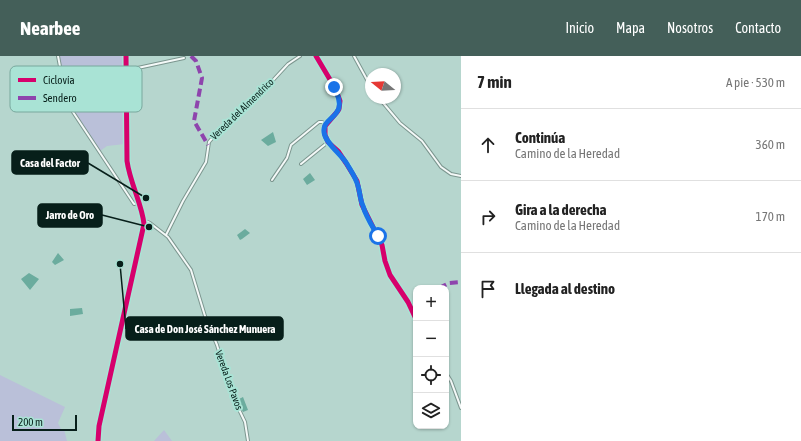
<!DOCTYPE html>
<html lang="es">
<head>
<meta charset="utf-8">
<style>
	body { margin:0; font-family:"Asap Condensed",sans-serif; background:#f6f6f6; color:#222 }
	.controls { position:absolute; right:12px; bottom:12px; display:grid; overflow:hidden; border-radius:8px; box-shadow:0 1px 3px #0004 }
	.controls button { width:36px; height:36px; display:grid; place-items:center; padding:0; border:0; border-bottom:1px solid #e0e0e0; background:#fff; color:#222; font:20px sans-serif }
	.compass { position:absolute; left:365px; top:12px; width:36px; height:36px; border-radius:50%; background:#fff; box-shadow:0 1px 3px #0004; rotate:288deg }
	.scale { position:absolute; left:12px; bottom:10px; width:65px; box-sizing:border-box; padding-left:4px; border:2px solid #071f1a; border-top:0; font-size:11px; line-height:14px; white-space:nowrap; color:#071f1a; -webkit-text-stroke:3px #a9e3d5; paint-order:stroke }
	.stop { position:absolute; width:12px; height:12px; margin:-9px; border:3px solid #1a73e8; border-radius:50%; background:#fff }
	.stop.end { background:#1a73e8; border-color:#fff; box-shadow:0 1px 4px #0008 }
	.list { margin:0; padding:0; list-style:none }
	h2 { display:flex; justify-content:space-between; align-items:center; height:52px; margin:0; padding:0 16px; font-size:17px }
	h2 small { font-size:13px; font-weight:400; color:#767676 }
	.list li { display:grid; grid-template-columns:26px 1fr auto; gap:12px; align-items:center; box-sizing:border-box; height:72px; padding:0 16px; border-top:1px solid #e0e0e0 }
	.list b { display:block; font-size:15px; white-space:nowrap }
	.list p { margin:0; font-size:13px; white-space:nowrap; color:#767676 }
	.list em { font-size:13px; font-style:normal; color:#767676 }
	.icon { flex:none; width:22px; height:22px; fill:none; stroke:currentColor; stroke-width:2; stroke-linecap:round; stroke-linejoin:round }
	.map { position:relative; flex:none; width:461px; height:385px; overflow:hidden }
	header { display:flex; align-items:center; gap:24px; box-sizing:border-box; height:56px; padding:0 20px; background:#445f59; color:#fff }
	header strong { font-size:19px }
	nav { display:flex; gap:22px; margin-inline-start:auto; font-size:14px }
	main { display:flex }
	aside { flex:1; background:#fff }
	.map>svg:first-child { display:block }
	.green { fill:#bac0d9 }
	.water { fill:#6bac9e }
	.lines { fill:none; stroke-linecap:round; stroke-linejoin:round }
	.minor-casing { stroke:#7c968f; stroke-width:4 }
	.primary-casing { stroke:#899b86; stroke-width:5 }
	.minor { stroke:#f4f9f8; stroke-width:2 }
	.primary { stroke:#dde4d8; stroke-width:3 }
	.quiet { stroke:#8e44ad; stroke-width:4; stroke-dasharray:8 4; stroke-linecap:butt }
	.cycleway-casing { stroke:#a9e3d5; stroke-width:8 }
	.cycleway { stroke:#d6006c; stroke-width:5 }
	.route { stroke:#1a73e8; stroke-width:5 }
	.labels { text-anchor:middle; dominant-baseline:central; stroke-width:4; stroke-linejoin:round; paint-order:stroke }
	.street-label { font-size:10px; fill:#071f1a; stroke:#a9e3d5 }
	.key { fill:#a9e3d5; stroke:#78a89d; stroke-width:1 }
	.key-label { font-size:11px; fill:#071f1a }
	.leader { fill:none; stroke:#071f1a; stroke-width:1.5 }
	.callout-dot { fill:#071f1a; stroke:#a9e3d5; stroke-width:1.5 }
	.callout { fill:#071f1a; stroke:#071f1a; stroke-width:1.5 }
	.callout-label { font-size:11px; text-anchor:middle; font-weight:bold; fill:#fff }
</style>
</head>
<body>
<header>
<strong>Nearbee</strong>
<nav><a>Inicio</a><a>Mapa</a><a>Nosotros</a><a>Contacto</a></nav>
</header>
<main>
<div class="map">
<svg width="461" height="385" viewBox="0 0 461 385">
	<rect width="100%" height="100%" fill="#b6d6ce"/>
	<path class="green" d="M59,0H125L123,14L125,25V88L107,90L100,95L68,47Z
		M0,319L65,351L58,367L61,373H64L67,385H0Z
		M164,374L172,385H153H154Z"/>
	<path class="water" d="M273,76L276,86L268,90L261,84Z
		M310,117L315,124L307,129L303,123Z
		M245,173L250,177L242,183L240,184L237,179Z
		M58,197L64,204L55,209L52,206Z
		M29,217L39,223L30,234L21,223Z
		M70,253L82,252L83,258L70,260Z
		M243,341L248,354L243,356L237,344Z"/>
	<g class="lines">
		<defs>
			<path id="minor" d="M58,0L67,47L134,148L138,147
				M316,0L335,32L340,45L339,53L337,56L325,70V79L328,86L338,95L346,107L357,125L362,149L382,189L385,205L390,219L408,246L416,263
				M354,0L371,31
				M126,12L133,13L126,16
				M133,13L184,2
				M379,42L400,67L422,85L441,111L451,118L461,120
				M301,108L328,86
				M272,124L287,102L291,89L319,66H322L326,68
				M143,164L150,167L168,181L191,214L205,260L217,289L233,341L245,366L248,385
				M166,179L183,145L206,106L209,86L220,73L251,48L288,8L300,0
				M446,317L451,325L461,352"/>
			<path id="primary" d="M98,385L99,370L144,168C142,148 130,127 127,105L126,0"/>
		</defs>
		<use href="#minor" class="minor-casing"/>
		<use href="#primary" class="primary-casing"/>
		<use href="#minor" class="minor"/>
		<use href="#primary" class="primary"/>
		<path class="quiet" d="M191,0L196,5L202,22L194,65L208,89
			M439,232L449,227L461,226"/>
		<defs>
			<path id="cycleway" d="M316,0L335,32L340,45L339,53L337,56L325,70V79L328,86L338,95L346,107L357,125L362,149L382,189L385,205L390,219L408,246L416,263
				M98,385L99,370L144,168C142,148 130,127 127,105L126,0"/>
		</defs>
		<use href="#cycleway" class="cycleway-casing"/>
		<use href="#cycleway" class="cycleway"/>
	</g>
	<g class="lines">
		<path class="route" d="M334,31C351,63 322,59 324,76C325,87 341,98 347,108C351,115 356,122 358,130C360,136 360,144 363,150C366,161 373,171 378,180"/>
	</g>
	<g class="labels">
		<g class="street-label">
			<text transform="translate(242 53) rotate(-44)">Vereda del Almendrico</text>
			<text transform="translate(229 324) rotate(70)">Vereda Los Pavos</text>
		</g>
	</g>
	<rect x="10" y="10" width="132" height="46" rx="6" class="key"/>
	<rect x="18" y="22" width="18" height="4" fill="#d6006c"/>
	<rect x="18" y="40" width="18" height="4" fill="#8e44ad"/>
	<g class="key-label">
		<text x="43" y="28">Ciclovía</text>
		<text x="43" y="46">Sendero</text>
	</g>
	<path class="leader" d="M146 142L88 107M149 171L102 159M120 208L126 273"/>
	<g class="callout-dot">
		<circle cx="146" cy="142" r="4"/>
		<circle cx="149" cy="171" r="4"/>
		<circle cx="120" cy="208" r="4"/>
	</g>
	<g class="callout">
		<rect x="12" y="95" width="76" height="23" rx="4"/>
		<rect x="38" y="148" width="64" height="23" rx="4"/>
		<rect x="126" y="261" width="157" height="23" rx="4"/>
	</g>
	<g class="callout-label">
		<text x="50" y="111">Casa del Factor</text>
		<text x="70" y="163">Jarro de Oro</text>
		<text x="205" y="277">Casa de Don José Sánchez Munuera</text>
	</g>
</svg>
<div class="controls">
<button>+</button>
<button>−</button>
<button><svg class="icon" aria-label="locate" viewBox="0 0 24 24"><circle cx="12" cy="12" r="6"/><path d="M12 2v4M12 18v4M2 12h4M18 12h4"/></svg></button>
<button><svg class="icon" aria-label="layers" viewBox="0 0 24 24"><path d="M12 4l9 5-9 5-9-5zM3 14l9 5 9-5"/></svg></button>
</div>
<svg class="compass" viewBox="-18 -18 36 36"><path d="M0-13l5 13h-10z" fill="#e53935"/><path d="M0 13l5-13h-10z" fill="#767676"/></svg>
<div class="scale">200 m</div>
<div class="stop" style="left:378px;top:180px"></div>
<div class="stop end" style="left:334px;top:31px"></div>
</div>
<aside>
<h2>7 min<small>A pie · 530 m</small></h2>
<ul class="list">
<li><svg class="icon" aria-label="ahead" viewBox="0 0 24 24"><path d="M12 20V5M6 11l6-6 6 6"/></svg><div><b>Continúa</b><p>Camino de la Heredad</p></div><em>360 m</em></li>
<li><svg class="icon" aria-label="right" viewBox="0 0 24 24"><path d="M7 20v-9h11M14 6l5 5-5 5"/></svg><div><b>Gira a la derecha</b><p>Camino de la Heredad</p></div><em>170 m</em></li>
<li><svg class="icon" aria-label="arrive" viewBox="0 0 24 24"><path d="M6 21V4h12l-3 4 3 4H6"/></svg><div><b>Llegada al destino</b></div></li>
</ul>
</aside>
</main>
</body>
</html>
